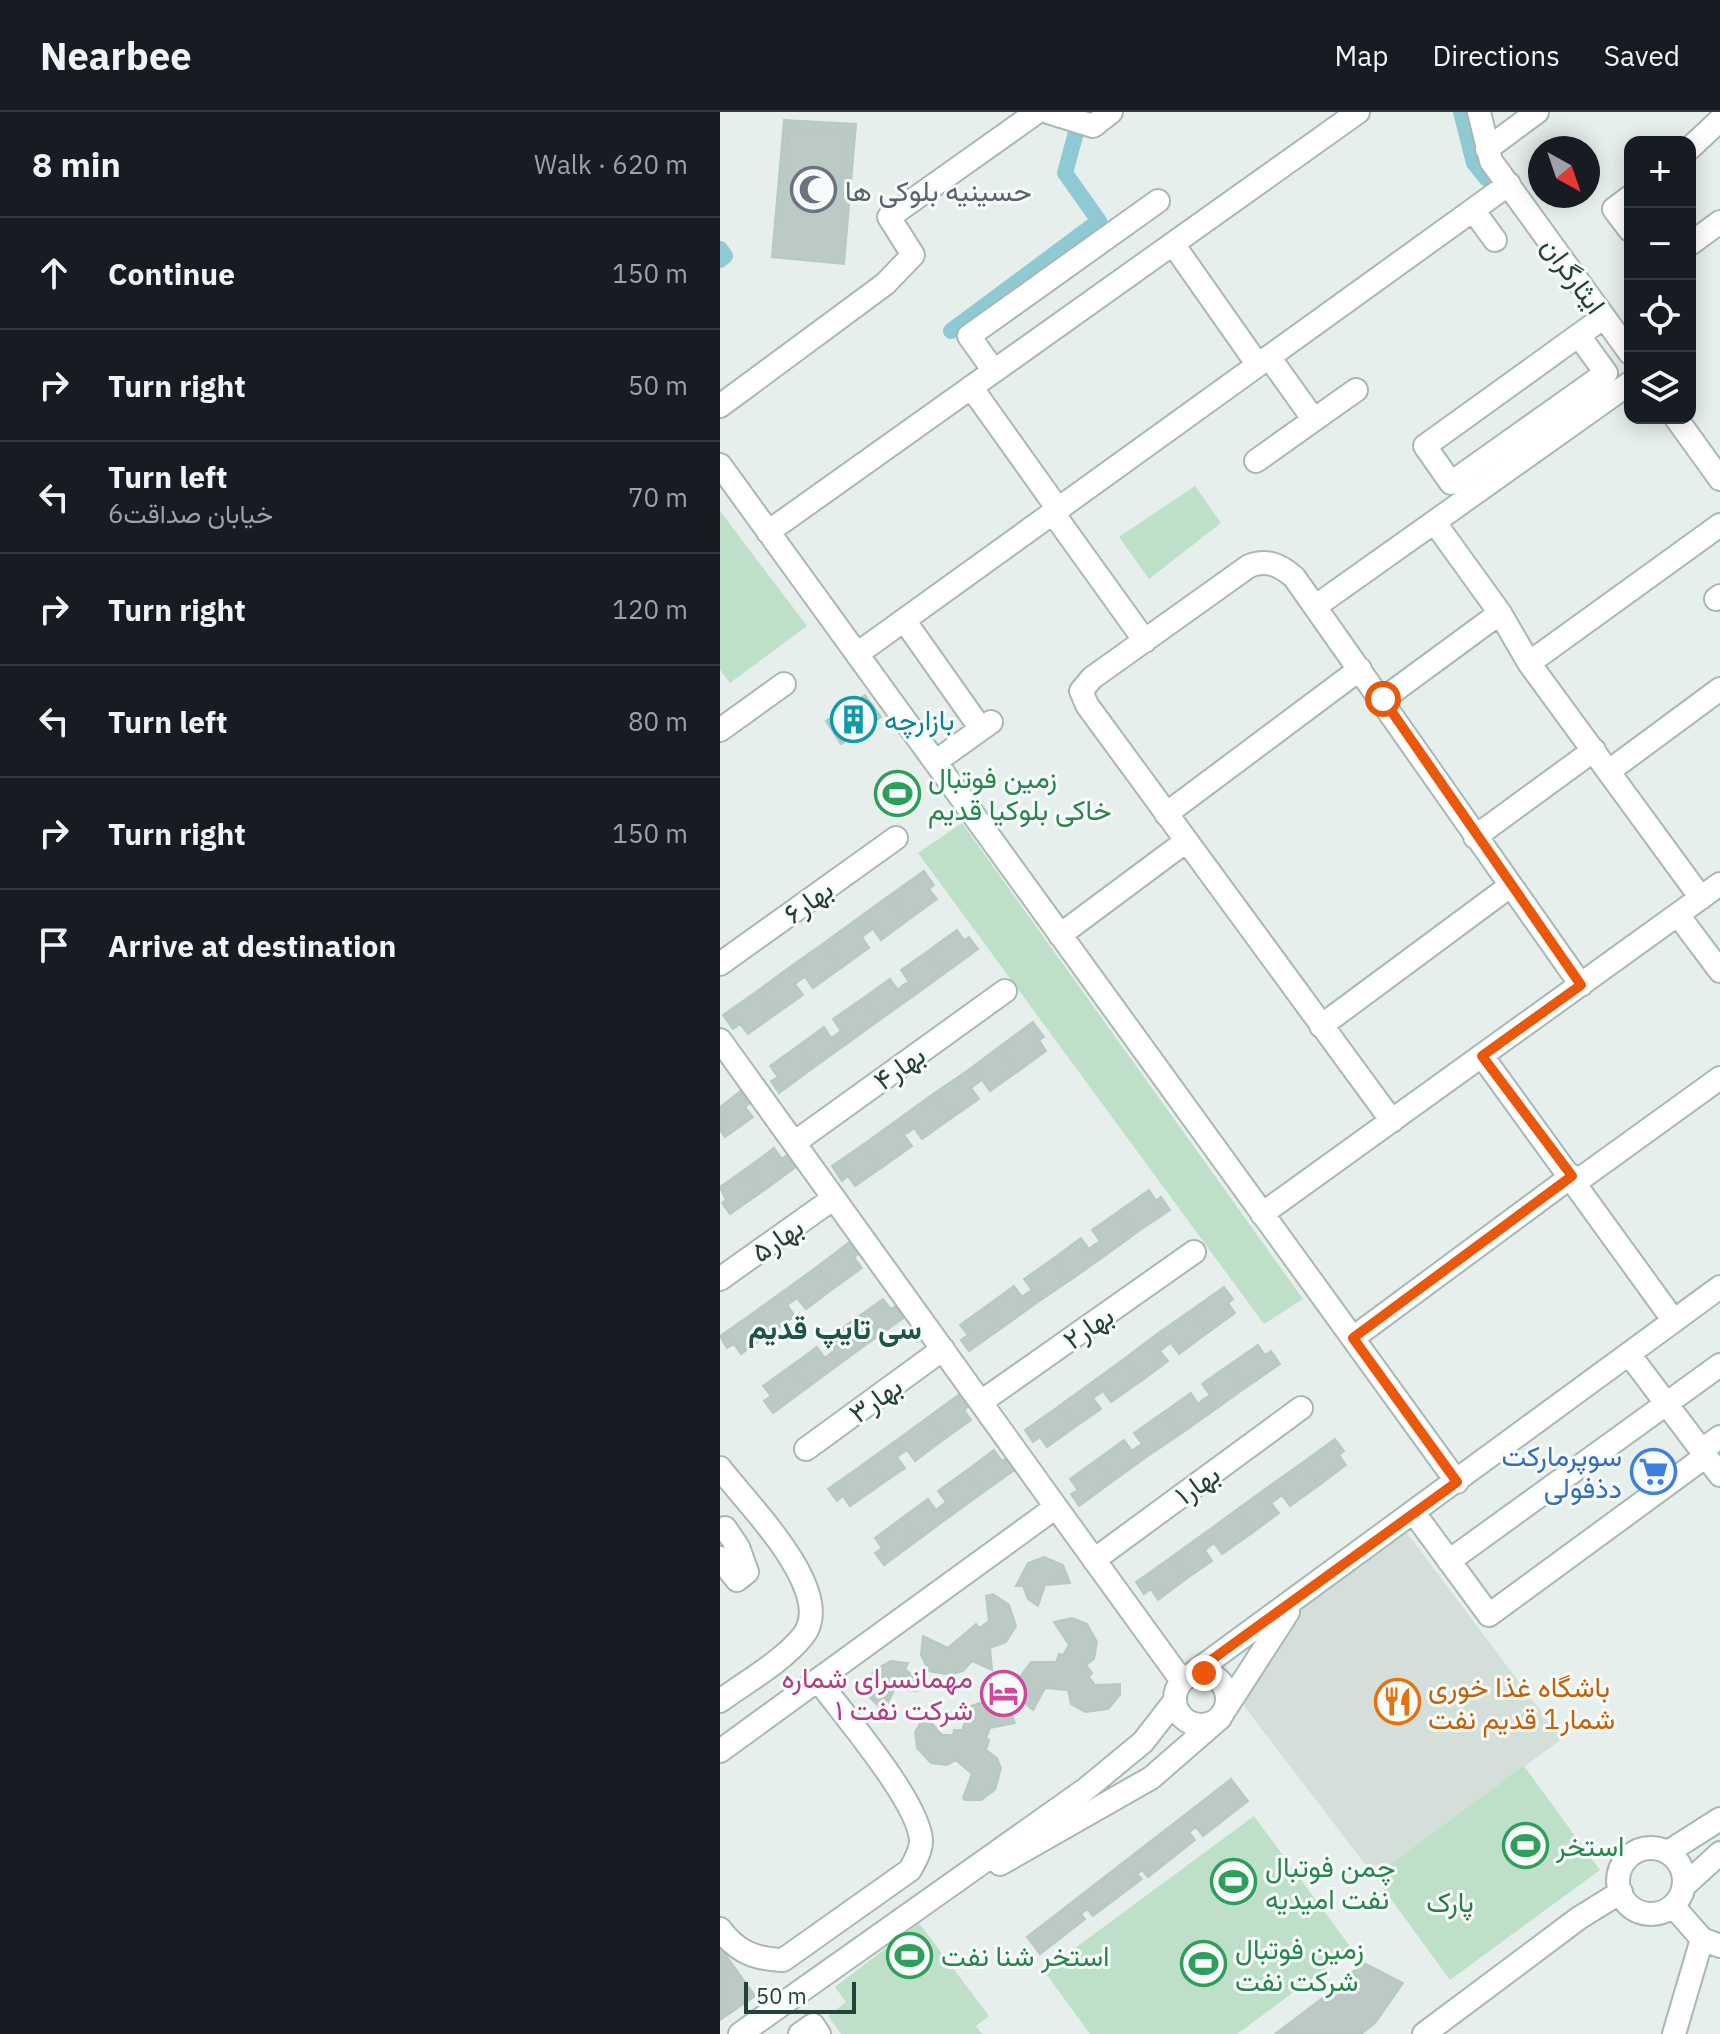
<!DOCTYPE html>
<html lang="en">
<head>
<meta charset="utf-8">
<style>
	body { margin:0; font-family:"IBM Plex Sans",Vazirmatn,sans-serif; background:#20242c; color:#f1f3f6 }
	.controls { position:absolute; right:24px; top:24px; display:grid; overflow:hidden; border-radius:16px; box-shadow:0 4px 20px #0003 }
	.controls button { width:72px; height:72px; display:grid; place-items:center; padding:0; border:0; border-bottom:2px solid #363941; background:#171b24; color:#f1f3f6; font:40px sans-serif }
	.compass { position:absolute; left:808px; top:24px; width:72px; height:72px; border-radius:50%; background:#171b24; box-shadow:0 4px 20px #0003; rotate:140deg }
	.scale { position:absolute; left:24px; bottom:20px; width:112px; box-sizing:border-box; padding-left:8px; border:4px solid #24423a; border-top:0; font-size:22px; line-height:28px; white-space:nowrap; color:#24423a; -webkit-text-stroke:6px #f7fbf9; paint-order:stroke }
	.stop { position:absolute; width:24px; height:24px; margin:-18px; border:6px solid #ea580c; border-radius:50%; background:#fff }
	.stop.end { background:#ea580c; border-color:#fff; box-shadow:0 2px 8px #0008 }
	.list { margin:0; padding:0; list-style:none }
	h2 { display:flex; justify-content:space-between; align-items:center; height:104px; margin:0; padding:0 32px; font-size:34px }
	h2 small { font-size:26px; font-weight:400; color:#9ea1a6 }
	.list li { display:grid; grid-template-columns:52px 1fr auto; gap:24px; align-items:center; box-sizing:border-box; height:112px; padding:0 32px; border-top:2px solid #363941 }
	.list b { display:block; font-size:30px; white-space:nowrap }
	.list p { margin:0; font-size:26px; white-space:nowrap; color:#9ea1a6 }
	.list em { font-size:26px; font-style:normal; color:#9ea1a6 }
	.icon { flex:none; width:44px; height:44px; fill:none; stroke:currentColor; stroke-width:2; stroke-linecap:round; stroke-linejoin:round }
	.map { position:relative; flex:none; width:1000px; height:1922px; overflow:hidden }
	header { display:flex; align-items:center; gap:48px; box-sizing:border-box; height:112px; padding:0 40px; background:#171b24; border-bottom:2px solid #363941 }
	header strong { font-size:38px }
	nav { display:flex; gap:44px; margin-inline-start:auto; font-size:28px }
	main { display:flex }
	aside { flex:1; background:#171b24 }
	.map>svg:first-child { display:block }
	.built { fill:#d4dfda }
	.green { fill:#bfe0c8 }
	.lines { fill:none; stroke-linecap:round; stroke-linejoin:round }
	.canal { stroke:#8ec9d4; stroke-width:16 }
	.building { fill:#bbcac4; stroke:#b8c9c2; stroke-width:2 }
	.minor-casing { stroke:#a8b8b2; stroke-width:26 }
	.minor { stroke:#fff; stroke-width:22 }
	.route { stroke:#ea580c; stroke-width:10 }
	.labels { text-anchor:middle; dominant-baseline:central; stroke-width:6; stroke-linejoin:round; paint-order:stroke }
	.worship-label { font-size:28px; fill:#5b616d; stroke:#f7fbf9; text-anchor:start }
	.street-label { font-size:28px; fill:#24423a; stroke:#f7fbf9 }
	.culture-label { font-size:28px; fill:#0d838f; stroke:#f7fbf9; text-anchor:start }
	.leisure-label { font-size:28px; fill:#27864d; stroke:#f7fbf9; text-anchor:start }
	.shop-label { font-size:28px; fill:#366cbe; stroke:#f7fbf9; text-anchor:end }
	.hotel-label { font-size:28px; fill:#b23c85; stroke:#f7fbf9; text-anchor:end }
	.food-label { font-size:28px; fill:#c56008; stroke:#f7fbf9; text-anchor:start }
	.park-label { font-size:28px; fill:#2d7a4b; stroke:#f7fbf9 }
	.neighbourhood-label { font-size:30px; font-weight:bold; fill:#1f5548; stroke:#f7fbf9 }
</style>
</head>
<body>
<header>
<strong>Nearbee</strong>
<nav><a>Map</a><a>Directions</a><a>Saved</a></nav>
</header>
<main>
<aside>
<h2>8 min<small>Walk · 620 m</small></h2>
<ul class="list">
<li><svg class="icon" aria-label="ahead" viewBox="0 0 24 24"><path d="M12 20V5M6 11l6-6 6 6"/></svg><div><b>Continue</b></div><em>150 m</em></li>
<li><svg class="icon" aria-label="right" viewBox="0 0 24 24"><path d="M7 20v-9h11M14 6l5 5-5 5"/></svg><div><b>Turn right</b></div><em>50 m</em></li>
<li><svg class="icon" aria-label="left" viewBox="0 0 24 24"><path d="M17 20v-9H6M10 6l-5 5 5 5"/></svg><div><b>Turn left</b><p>خیابان صداقت6</p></div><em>70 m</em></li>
<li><svg class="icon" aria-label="right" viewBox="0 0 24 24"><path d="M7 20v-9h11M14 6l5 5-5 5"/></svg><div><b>Turn right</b></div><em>120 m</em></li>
<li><svg class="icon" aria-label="left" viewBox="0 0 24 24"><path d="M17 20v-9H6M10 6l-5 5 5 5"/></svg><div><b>Turn left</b></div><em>80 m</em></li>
<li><svg class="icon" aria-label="right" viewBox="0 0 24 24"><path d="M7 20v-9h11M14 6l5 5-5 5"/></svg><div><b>Turn right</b></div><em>150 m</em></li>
<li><svg class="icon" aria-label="arrive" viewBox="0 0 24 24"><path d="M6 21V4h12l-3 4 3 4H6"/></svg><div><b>Arrive at destination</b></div></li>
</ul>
</aside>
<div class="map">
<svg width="1000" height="1922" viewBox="0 0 1000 1922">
	<rect width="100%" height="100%" fill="#e6efeb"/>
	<path class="built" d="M684,1417L842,1627L654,1764L521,1590L587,1491Z"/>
	<path class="green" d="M475,374L501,411L429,467L399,425Z
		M0,399L87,514L10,571L0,558Z
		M242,711L583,1187L544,1212L198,741Z
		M804,1654L880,1758L730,1868L654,1764Z
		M534,1704L632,1837L517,1922H370L324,1859Z
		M199,1811L269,1904L256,1914L262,1922H121L108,1904L126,1890L115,1875Z"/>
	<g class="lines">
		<path class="canal" d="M741,0L754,51L767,67
			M0,137L5,144L0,148
			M231,219L379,109L345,61L361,2"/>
	</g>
	<path class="building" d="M64,8L136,12L124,152L52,145Z
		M68,17L124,22L120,76L67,72Z
		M145,583L161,605L121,632L106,609Z
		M204,759L214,773L209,777L217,787L188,808L170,783Z
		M170,783L188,808L161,828L153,817L147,821L137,807Z
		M137,807L147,821L142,825L149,836L121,856L104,831Z
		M237,818L244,828L249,825L258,837L225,861L208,839Z
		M104,831L121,856L93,876L85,865L80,868L70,855Z
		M208,839L225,861L192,885L183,873L189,870L181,858Z
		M70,855L80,868L75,872L83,883L53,904L36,880Z
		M170,867L178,878L183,873L192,885L158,909L142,887Z
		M36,880L53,904L28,922L20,912L13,917L3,903Z
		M142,887L158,909L125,933L117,922L121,919L113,907Z
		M313,910L324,925L319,928L326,939L297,960L279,935Z
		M104,915L111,926L117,922L125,933L93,956L78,934Z
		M78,934L93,956L59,981L51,969L58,965L50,954Z
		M279,935L297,960L270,979L262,968L256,972L247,959Z
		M247,959L256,972L251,976L259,987L230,1007L213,982Z
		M22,978L31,990L25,995L33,1005L5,1025L0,1018V995Z
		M213,982L230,1007L202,1027L194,1016L189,1020L180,1006Z
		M180,1006L189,1020L184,1023L192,1034L161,1056L144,1032Z
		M144,1032L161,1056L135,1074L128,1064L122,1069L112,1054Z
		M54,1036L62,1047L68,1042L77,1054L43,1079L27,1056Z
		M27,1056L43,1079L10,1102L2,1091L6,1088L0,1075Z
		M429,1078L436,1089L441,1085L450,1098L416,1121L399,1099Z
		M399,1099L416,1121L383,1145L374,1133L380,1129L372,1118Z
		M361,1126L369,1137L374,1133L383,1145L349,1169L334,1146Z
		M131,1129L140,1141L134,1145L142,1156L114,1176L98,1154Z
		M334,1146L349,1169L315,1192L307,1181L312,1178L304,1167Z
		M98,1154L114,1176L86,1197L77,1186L73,1189L65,1178Z
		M294,1174L302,1185L307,1181L315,1192L283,1215L268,1193Z
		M504,1175L513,1187L508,1191L515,1201L486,1222L470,1199Z
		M65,1178L73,1189L67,1193L75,1204L49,1222L33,1201Z
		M163,1187L171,1197L177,1193L185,1205L151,1229L135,1207Z
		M268,1193L283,1215L249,1239L241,1228L248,1223L240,1213Z
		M470,1199L486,1222L459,1242L451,1231L446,1234L437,1222Z
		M33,1201L49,1222L21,1242L14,1232L7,1236L0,1224Z
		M135,1207L151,1229L118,1253L110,1242L115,1238L107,1227Z
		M437,1222L446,1234L440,1239L448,1249L421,1269L404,1247Z
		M538,1233L545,1243L551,1239L560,1252L525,1276L509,1253Z
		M97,1235L105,1246L110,1242L118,1253L87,1276L71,1254Z
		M404,1247L421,1269L391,1290L383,1279L379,1282L371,1271Z
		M509,1253L525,1276L493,1299L484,1287L490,1283L482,1272Z
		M71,1254L87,1276L53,1301L44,1289L51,1284L43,1274Z
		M371,1271L379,1282L373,1286L381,1297L355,1315L339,1294Z
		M241,1281L249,1294L244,1298L251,1308L223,1328L207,1306Z
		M471,1281L478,1292L484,1287L493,1299L459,1323L444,1300Z
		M339,1294L355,1315L327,1335L320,1325L313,1330L305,1318Z
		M444,1300L459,1323L425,1346L417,1335L422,1332L414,1321Z
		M207,1306L223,1328L195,1349L187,1338L182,1341L174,1330Z
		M615,1327L624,1339L619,1343L626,1353L598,1374L582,1351Z
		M404,1328L412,1339L417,1335L425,1346L393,1369L378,1347Z
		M174,1330L182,1341L177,1345L185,1356L159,1374L142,1353Z
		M274,1338L282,1349L288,1345L296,1357L262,1381L246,1359Z
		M378,1347L393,1369L359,1394L351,1382L358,1378L350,1367Z
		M582,1351L598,1374L570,1394L562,1383L557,1387L548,1375Z
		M142,1353L159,1374L130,1394L123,1384L117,1389L108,1377Z
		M246,1359L262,1381L229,1405L221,1394L226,1390L218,1379Z
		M548,1375L557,1387L551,1391L559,1401L532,1421L515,1399Z
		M208,1387L216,1398L221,1394L229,1405L198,1428L182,1406Z
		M515,1399L532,1421L502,1442L494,1431L490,1434L482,1423Z
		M182,1406L198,1428L164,1453L155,1441L162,1436L155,1426Z
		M482,1423L490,1434L485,1438L492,1449L466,1467L450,1446Z
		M324,1445L343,1453L350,1471L325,1473L318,1494L308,1487L303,1474H296L308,1451Z
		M450,1446L466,1467L438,1488L431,1477L424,1482L416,1470Z
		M273,1482L289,1493L296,1514L286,1530L270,1536L272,1558L252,1549L243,1559L231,1563L209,1559L201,1543L203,1524L228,1536L256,1512L259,1516L269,1509L266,1484Z
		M352,1506L367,1512L377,1530L374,1547L366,1553L372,1561L369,1565L375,1573L400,1572V1583L388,1597L365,1600L351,1592L348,1578L325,1576L313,1598L301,1588L299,1566L311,1550H336L339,1542L343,1543L349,1533L334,1510Z
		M171,1549L188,1551L185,1557L195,1566L197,1579L175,1576L164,1599L149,1585L148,1572L154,1558Z
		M269,1588L289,1597L295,1611L270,1616L266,1626L269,1628L266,1638L277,1646L281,1656L275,1678L261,1688H245L243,1686L252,1662L236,1648L227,1653L211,1651L197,1636L195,1620L205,1604L222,1623H233L234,1618H242L251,1594Z
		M511,1667L528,1689L483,1724L476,1715L469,1720L475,1728L428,1765L422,1758L417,1762L422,1767L373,1804L367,1797L361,1802L365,1807L320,1842L307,1825Z
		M0,1835L35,1884L0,1908Z
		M642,1850L683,1871L655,1911L641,1922H555L621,1872Z"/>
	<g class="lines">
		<defs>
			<path id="minor" d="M328,0L373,14L391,0
				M759,0L771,49L910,241
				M970,36L1000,8
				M767,37L817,0
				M910,85L894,97L910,118
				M753,98L775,128
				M453,132L538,253
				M970,132L1000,110
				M859,224L886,261L731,371L705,334L884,205
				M549,245L594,308
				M274,259L249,224L438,89
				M251,275L338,397
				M0,294L165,172L193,143L169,105L317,0
				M956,306L1000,367
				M536,349L636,278
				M0,353L737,1370
				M333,401L425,529
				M715,411L780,501L809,551L981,786
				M48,420L638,0
				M996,487L1000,484
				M596,494L910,271
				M184,508L261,617
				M137,542L789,72
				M809,551L1000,413
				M663,587L780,501
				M0,618L64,572
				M215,650L271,610
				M889,659L1000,577
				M446,702L640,557
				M755,725L874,638
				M958,803L1000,859
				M340,823L465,730
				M0,852L176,726
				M601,914L790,774
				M0,928L336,1395
				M762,944L954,1209
				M672,1009L367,593L361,579L372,566L529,454C547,447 560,453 574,465L861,873
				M74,1031L285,879
				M856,1070L1000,966
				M542,1102L1000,772
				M0,1167L114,1086
				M633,1226L852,1064
				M909,1242L1000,1363
				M261,1290L474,1140
				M86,1337L223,1237
				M982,1338L1000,1325
				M0,1356C26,1391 118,1480 83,1524C62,1550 27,1569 0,1589
				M694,1401L769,1503L986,1344
				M0,1446L17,1468L27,1460L18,1435L5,1416
				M374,1448L581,1296
				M729,1449L1000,1253
				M455 1587a26 26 0 1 1 52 0a26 26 0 1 1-52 0Z
				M472,1562L1000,1175
				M506,1596L568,1500
				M0,1639L336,1395L462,1569
				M898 1769a33 33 0 1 1 66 0a33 33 0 1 1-66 0Z
				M948,1740L1000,1707
				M280,1752L431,1666L500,1606
				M964,1774L1000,1741
				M953,1794L982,1827L1000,1834
				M0,1817C17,1840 35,1847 63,1848L190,1758C195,1749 201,1739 201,1729C200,1691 123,1602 98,1568
				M20,1922L366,1677L423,1630L454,1590
				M80,1922L93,1913L99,1922
				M704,1922L859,1806L901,1780
				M954,1922L982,1827"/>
		</defs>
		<use href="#minor" class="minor-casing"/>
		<use href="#minor" class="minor"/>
	</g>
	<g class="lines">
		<path class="route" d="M484,1561L472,1562L737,1370L633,1226L852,1064L762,944L861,873L663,587"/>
	</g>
	<defs>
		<symbol id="mosque-ring" viewBox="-11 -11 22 22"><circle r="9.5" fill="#f7fbf9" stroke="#6b7280" stroke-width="1.5"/><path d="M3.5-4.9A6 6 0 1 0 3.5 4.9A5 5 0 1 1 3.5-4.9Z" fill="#6b7280"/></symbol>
		<symbol id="building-ring" viewBox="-11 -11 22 22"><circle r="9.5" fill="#f7fbf9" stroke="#0f9aa8" stroke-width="1.5"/><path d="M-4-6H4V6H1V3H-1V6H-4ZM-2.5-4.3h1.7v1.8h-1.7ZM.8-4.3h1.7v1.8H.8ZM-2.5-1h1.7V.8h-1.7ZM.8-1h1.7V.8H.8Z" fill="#0f9aa8"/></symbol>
		<symbol id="stadium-ring" viewBox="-11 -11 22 22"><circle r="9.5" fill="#f7fbf9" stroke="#2e9e5b" stroke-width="1.5"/><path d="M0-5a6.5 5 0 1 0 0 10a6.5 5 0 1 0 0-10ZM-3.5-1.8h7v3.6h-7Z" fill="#2e9e5b"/></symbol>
		<symbol id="supermarket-ring" viewBox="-11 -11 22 22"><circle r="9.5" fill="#f7fbf9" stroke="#3f7fe0" stroke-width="1.5"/><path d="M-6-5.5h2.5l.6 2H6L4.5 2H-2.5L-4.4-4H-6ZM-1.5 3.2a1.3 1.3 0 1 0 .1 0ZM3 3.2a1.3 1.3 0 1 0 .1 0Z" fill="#3f7fe0"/></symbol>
		<symbol id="hotel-ring" viewBox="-11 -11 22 22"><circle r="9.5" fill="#f7fbf9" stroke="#d1479c" stroke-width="1.5"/><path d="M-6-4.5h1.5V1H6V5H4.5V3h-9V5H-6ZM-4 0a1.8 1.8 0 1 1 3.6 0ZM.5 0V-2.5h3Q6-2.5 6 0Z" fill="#d1479c"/></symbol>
		<symbol id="restaurant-ring" viewBox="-11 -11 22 22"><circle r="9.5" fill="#f7fbf9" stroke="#e8710a" stroke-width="1.5"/><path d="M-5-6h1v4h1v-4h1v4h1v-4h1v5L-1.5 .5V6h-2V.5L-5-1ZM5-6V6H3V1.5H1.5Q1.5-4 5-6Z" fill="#e8710a"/></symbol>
	</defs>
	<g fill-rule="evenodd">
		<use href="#mosque-ring" x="68" y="52" width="51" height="51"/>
		<use href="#building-ring" x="108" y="582" width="51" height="51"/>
		<use href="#stadium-ring" x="152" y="656" width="51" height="51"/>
		<use href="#supermarket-ring" x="908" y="1334" width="51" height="51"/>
		<use href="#hotel-ring" x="258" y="1556" width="51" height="51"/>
		<use href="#restaurant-ring" x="652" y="1564" width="51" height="51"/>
		<use href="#stadium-ring" x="780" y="1708" width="51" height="51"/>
		<use href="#stadium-ring" x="488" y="1744" width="51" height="51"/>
		<use href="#stadium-ring" x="164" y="1818" width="51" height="51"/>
		<use href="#stadium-ring" x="458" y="1826" width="51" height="51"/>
	</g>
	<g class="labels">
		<g class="worship-label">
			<text x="125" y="78">حسینیه بلوکی ها</text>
		</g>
		<g class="street-label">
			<text transform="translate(854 163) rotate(54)">ایثارگران</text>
			<text transform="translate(88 789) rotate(-36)">بهار۶</text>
			<text transform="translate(179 955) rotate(-36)">بهار۴</text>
			<text transform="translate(57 1127) rotate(-35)">بهار۵</text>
			<text transform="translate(368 1215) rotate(-35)">بهار۲</text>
			<text transform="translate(155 1287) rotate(-36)">بهار۳</text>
			<text transform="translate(477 1372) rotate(-36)">بهار۱</text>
		</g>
		<g class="culture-label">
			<text x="164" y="607">بازارچه</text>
		</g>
		<g class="leisure-label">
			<text x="208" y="665">زمین فوتبال<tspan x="208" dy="32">خاکی بلوکیا قدیم</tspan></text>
			<text x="836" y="1733">استخر</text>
			<text x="545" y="1754">چمن فوتبال<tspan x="545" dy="32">نفت امیدیه</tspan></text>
			<text x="515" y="1836">زمین فوتبال<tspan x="515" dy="32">شرکت نفت</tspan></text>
			<text x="221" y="1843">استخر شنا نفت</text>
		</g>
		<g class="shop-label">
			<text x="902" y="1343">سوپرمارکت<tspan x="902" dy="32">دذفولی</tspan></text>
		</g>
		<g class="hotel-label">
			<text x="253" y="1565">مهمانسرای شماره<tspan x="253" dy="32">۱ شرکت نفت</tspan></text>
		</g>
		<g class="food-label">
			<text x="708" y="1574">باشگاه غذا خوری<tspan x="708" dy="32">شمار1 قدیم نفت</tspan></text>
		</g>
		<g class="park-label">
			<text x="730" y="1789">پارک</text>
		</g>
		<g class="neighbourhood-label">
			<text x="115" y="1215">سی تایپ قدیم</text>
		</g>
	</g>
</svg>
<div class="controls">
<button>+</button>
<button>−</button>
<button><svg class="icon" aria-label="locate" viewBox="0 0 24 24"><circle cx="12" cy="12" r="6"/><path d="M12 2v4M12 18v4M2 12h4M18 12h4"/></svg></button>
<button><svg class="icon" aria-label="layers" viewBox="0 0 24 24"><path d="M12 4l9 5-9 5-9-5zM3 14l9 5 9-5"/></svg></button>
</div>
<svg class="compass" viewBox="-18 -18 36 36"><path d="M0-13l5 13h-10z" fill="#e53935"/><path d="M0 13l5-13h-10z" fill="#9ea1a6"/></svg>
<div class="scale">50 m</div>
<div class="stop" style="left:663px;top:587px"></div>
<div class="stop end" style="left:484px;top:1561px"></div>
</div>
</main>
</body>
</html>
